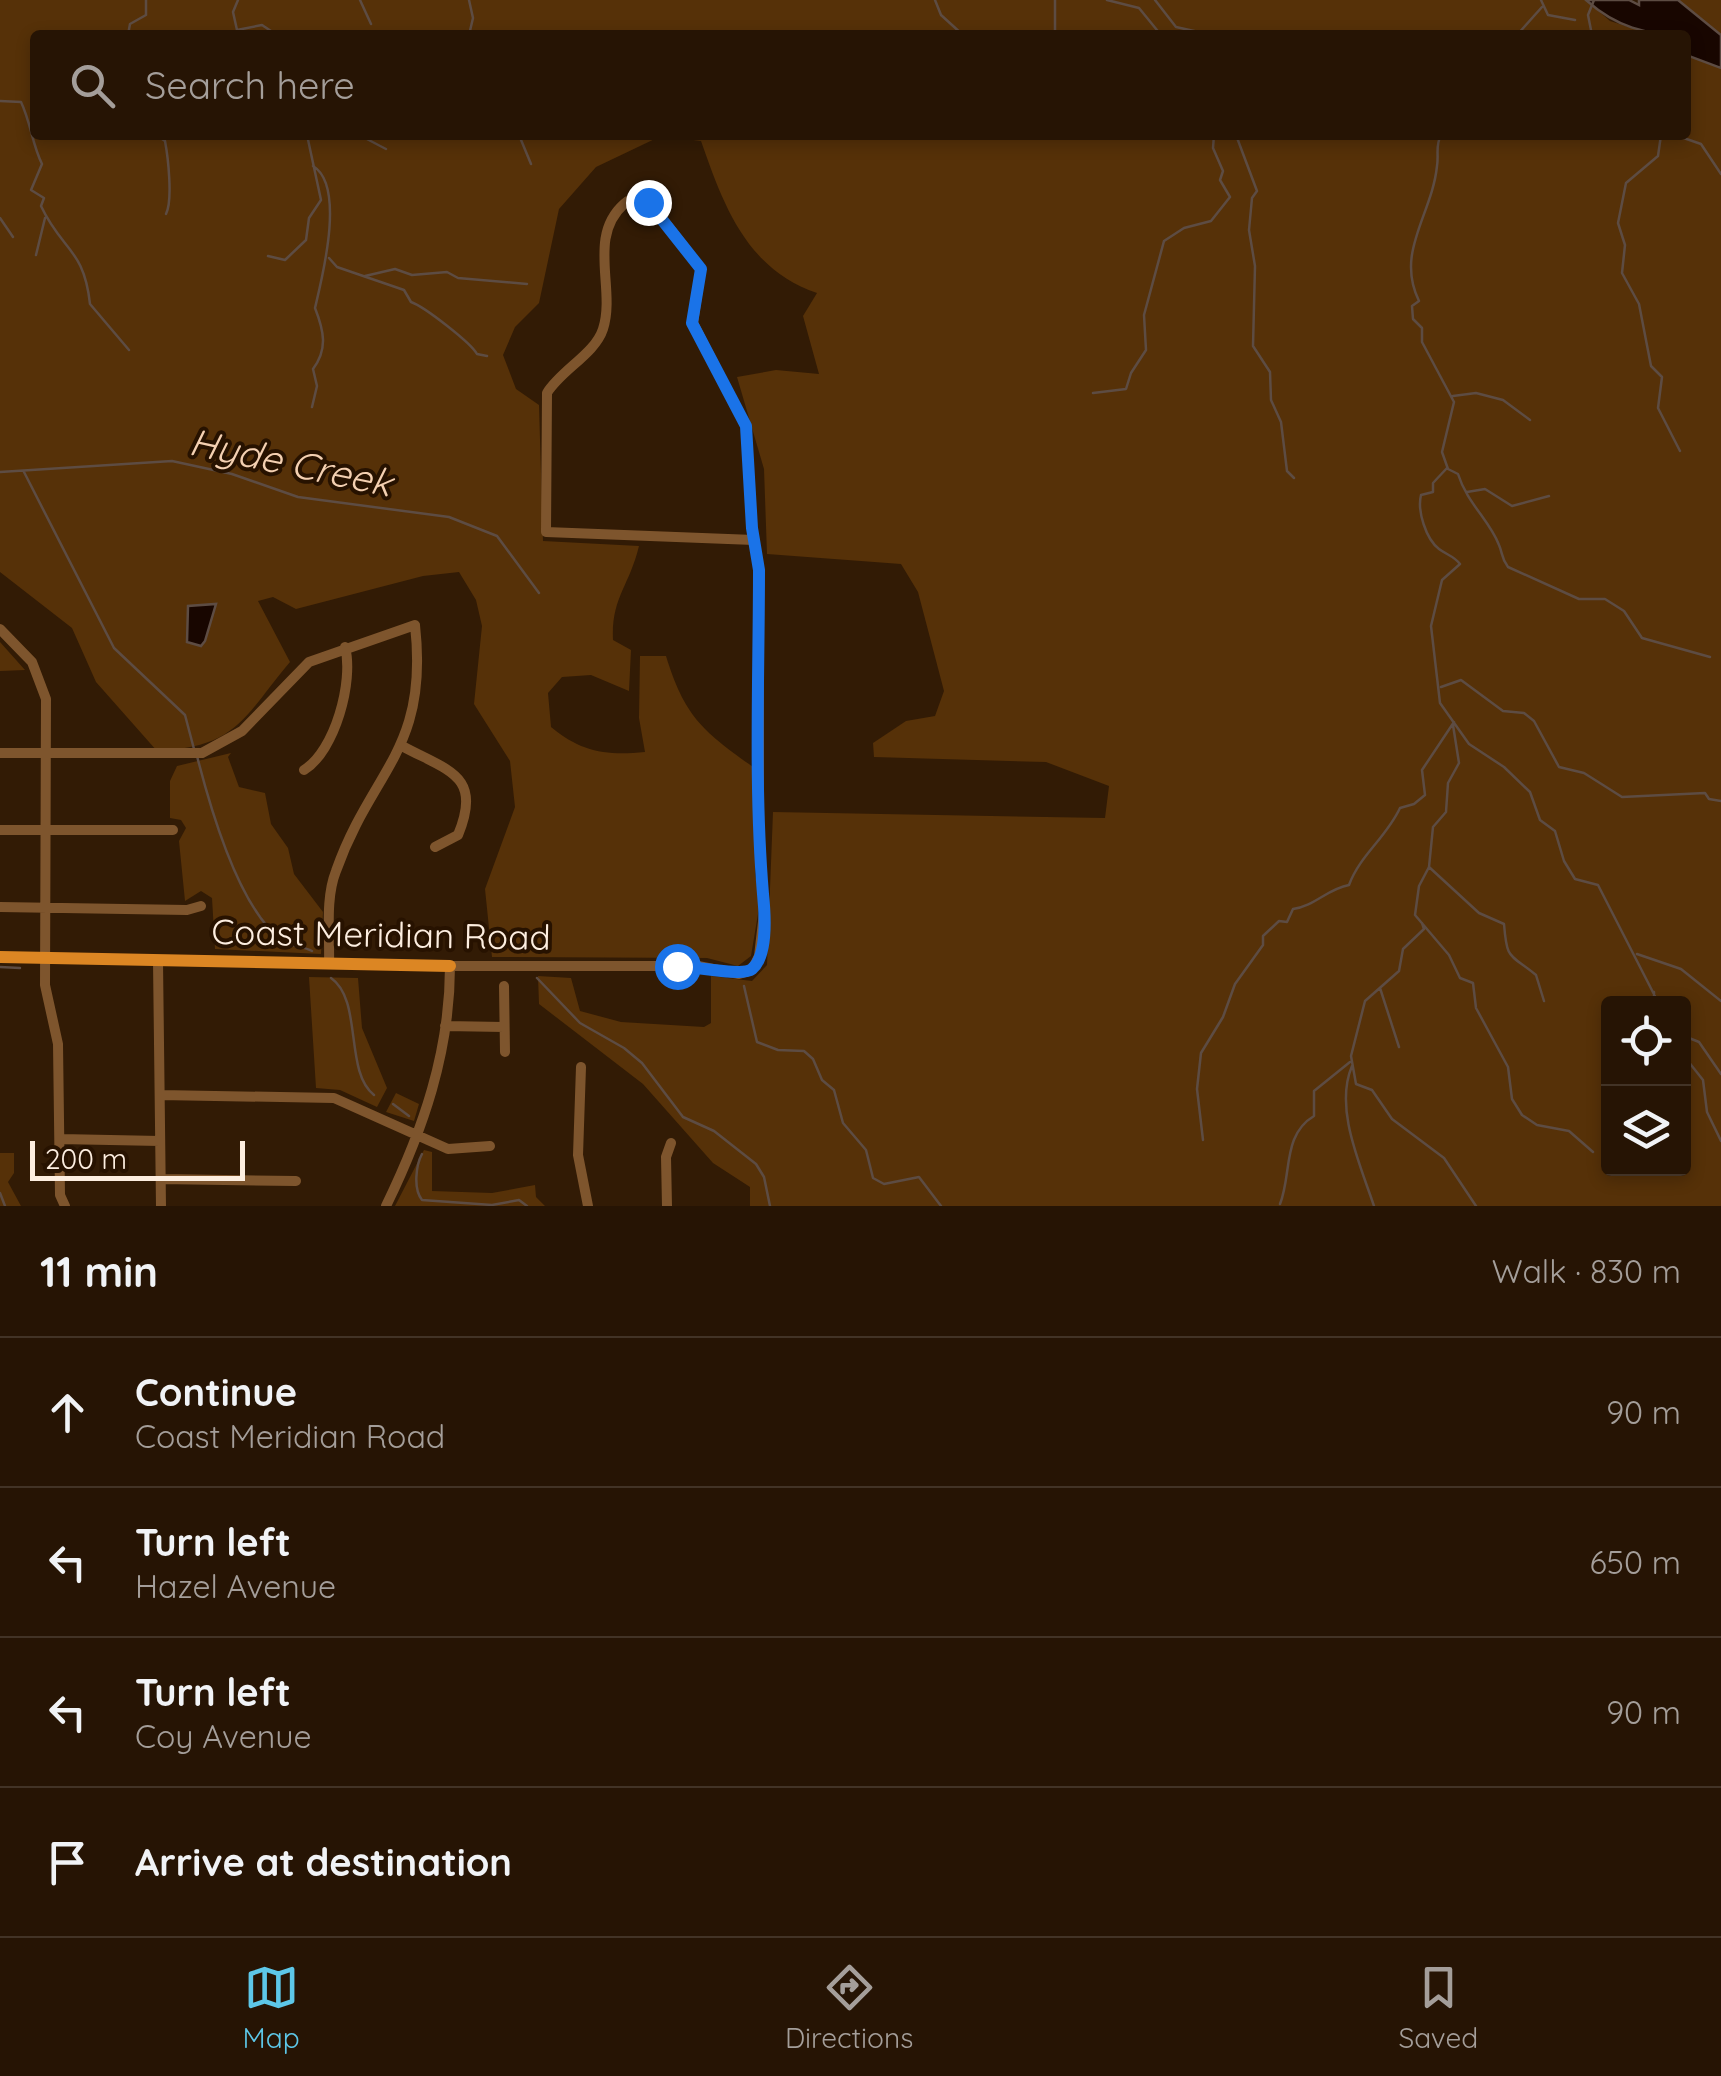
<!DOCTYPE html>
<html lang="en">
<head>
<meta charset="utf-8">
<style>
	body { margin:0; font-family:Quicksand,sans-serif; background:#2e1d0e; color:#f1f3f6 }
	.controls { position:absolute; right:30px; bottom:30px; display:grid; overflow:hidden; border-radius:10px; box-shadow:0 5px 15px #0003 }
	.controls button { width:90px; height:90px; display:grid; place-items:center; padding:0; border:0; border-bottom:2px solid #423326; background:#261404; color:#f1f3f6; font:50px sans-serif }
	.scale { position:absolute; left:30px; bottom:25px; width:215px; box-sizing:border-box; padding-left:10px; border:5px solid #fdeee0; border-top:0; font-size:28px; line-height:35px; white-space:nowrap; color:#fdeee0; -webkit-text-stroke:8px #271200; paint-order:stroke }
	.stop { position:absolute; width:30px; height:30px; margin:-22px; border:8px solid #1a73e8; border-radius:50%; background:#fff }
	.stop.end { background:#1a73e8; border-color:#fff; box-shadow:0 2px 10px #0008 }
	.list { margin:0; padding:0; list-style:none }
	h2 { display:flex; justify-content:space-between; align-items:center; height:130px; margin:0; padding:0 40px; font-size:42px }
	h2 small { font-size:32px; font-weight:400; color:#a49e9a }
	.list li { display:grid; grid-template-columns:65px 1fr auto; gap:30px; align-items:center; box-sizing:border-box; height:150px; padding:0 40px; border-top:2px solid #423326 }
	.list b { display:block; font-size:38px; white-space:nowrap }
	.list p { margin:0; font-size:32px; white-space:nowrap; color:#a49e9a }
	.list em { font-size:32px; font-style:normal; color:#a49e9a }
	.icon { flex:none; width:55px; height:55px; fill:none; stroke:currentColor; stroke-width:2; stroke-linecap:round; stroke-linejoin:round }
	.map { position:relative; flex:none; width:1721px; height:1206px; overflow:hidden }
	.search { position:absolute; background:#261404; box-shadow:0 5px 15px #0003; left:30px; right:30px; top:30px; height:110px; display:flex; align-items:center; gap:25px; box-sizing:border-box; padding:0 35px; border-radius:10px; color:#a49e9a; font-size:38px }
	.sheet { height:730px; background:#261404 }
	nav { display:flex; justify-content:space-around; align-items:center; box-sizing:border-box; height:140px; border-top:2px solid #423326; background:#261404; font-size:28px; color:#a49e9a }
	nav a { display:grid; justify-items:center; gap:5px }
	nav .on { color:#5dc7e8 }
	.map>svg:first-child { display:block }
	.green { fill:#563108; fill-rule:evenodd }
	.water { fill:#180600; stroke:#5d4c43; stroke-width:2.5 }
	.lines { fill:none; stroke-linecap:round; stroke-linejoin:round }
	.stream { stroke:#5d4c43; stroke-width:2.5 }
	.minor { stroke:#7e552d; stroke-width:10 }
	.major { stroke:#dc8623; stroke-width:12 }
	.route { stroke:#1a73e8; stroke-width:12 }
	.labels { text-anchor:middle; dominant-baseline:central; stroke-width:8; stroke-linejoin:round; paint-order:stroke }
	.street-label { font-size:35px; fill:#fdeee0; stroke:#271200 }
	.water-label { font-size:38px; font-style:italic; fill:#f4d0b1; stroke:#271200 }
</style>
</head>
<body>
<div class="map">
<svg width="1721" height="1206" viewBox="0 0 1721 1206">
	<rect width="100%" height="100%" fill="#321b05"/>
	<path class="green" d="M0,0H1586L1610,21L1654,35H35V135H1686V55L1721,68V1206H750V1187L713,1163L643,1084L539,1004L538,976L571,978L580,1011L621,1022L704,1027L711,1023V976L752,981L767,965L773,812L1105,818L1109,786L1046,762L874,757L873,743L906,721L935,716L944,691L918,592L901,564L767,554L764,469L737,377L776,370L819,374L803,316L817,293C747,269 724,207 701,141L661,136L596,167L559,209L539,303L515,327L503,355L516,389L539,405L543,541L639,546C629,587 611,598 613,640L631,650L629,691L591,675L562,677L548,693L551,727C581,752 607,756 645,752L639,718L640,656H666C685,718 704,732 756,769L755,874L760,902L751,956L738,966L707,958L492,957L485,889L515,807L510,761L474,704L482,626L476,600L459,572L423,576L296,609L273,597L258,601L290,662C243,718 237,747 157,751L96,682L72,628L0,572ZM1608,1004H1684V1168H1608Z
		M1678,0H1721V35L1715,34Z
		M0,642L25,670L0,671Z
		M231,753L228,757L239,787L265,793L271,824L288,848L294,874L323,912L321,954L215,949L212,898L201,891L185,901L179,841L186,828L181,820L170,818V781L177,766Z
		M309,977L358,978L362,1028L387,1088L377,1107L340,1090L316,1088Z
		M396,1093L419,1104L414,1121L386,1112Z
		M424,1150L432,1152V1191L492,1193L535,1185L536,1197L545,1206H395Z
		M0,1153H14V1173L8,1182L21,1206H0Z"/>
	<path class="water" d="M1586,0H1629L1639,5V0H1678L1721,35V68L1686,55V35C1646,35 1616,27 1586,0Z
		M216,604L205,641L201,646L187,642L188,606Z"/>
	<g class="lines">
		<path class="stream" d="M238,0L233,12L237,30L262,25L277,35
			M360,0L371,24
			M935,0L941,15L963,35
			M1107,0L1139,8L1161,35
			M1155,0L1176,27L1212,35
			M1541,0L1548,15L1575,20
			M128,35L130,24L146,15V0
			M469,35L473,18L469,0
			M1055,35V0
			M1517,35L1542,7
			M1592,35L1588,15L1594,0
			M0,101L21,102C31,123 32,144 42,164L31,190L44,198L41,206C62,251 84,248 90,304L129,350
			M149,135H153
			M156,135L165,141C168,157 173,200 166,214
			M344,135L363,137L386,149
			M519,135L531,164
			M1236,135L1257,191L1252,198L1249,230L1255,266L1253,346L1270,372L1271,400L1281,422L1287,471L1294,478
			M1441,135C1435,146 1439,154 1437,166C1432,215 1395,252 1419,301L1412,306L1413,319L1422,328V342L1454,402L1442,452L1448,469L1458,474C1467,503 1490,521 1499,545C1503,554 1501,558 1508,567L1579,599H1605L1624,611L1642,638L1710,657
			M1661,135L1658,156L1626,183L1618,223L1625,245L1622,273L1639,304L1651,366L1662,377L1658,408L1680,451
			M1675,135L1701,144L1721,174
			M0,218L13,237
			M36,255L45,218
			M268,256L285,260L306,240L309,218L321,200L307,135
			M329,258L337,267L404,290L411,302C425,307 471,343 477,354L487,356
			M365,276L395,269L412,275L447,272L458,278L527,284
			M1093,393L1126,389L1131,373L1146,350L1144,315L1164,241L1184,228L1211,221L1230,197L1220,180L1223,171L1213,148L1214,135
			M1453,396L1476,393L1503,400L1530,420
			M312,407L317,386L313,369C328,349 324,331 315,308C322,278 346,186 313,166
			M1447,468L1433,483V492L1421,495C1417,511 1426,539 1439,549C1447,555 1454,556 1460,564L1442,580L1431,626L1440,703L1469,744L1504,767L1530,792L1540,820L1555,831L1564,861L1575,879L1598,885L1659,1004
			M0,472L172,461L232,474L298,497L449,517L497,536L539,593
			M24,472L114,648L185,715L194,749
			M1467,492L1485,489L1512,506L1549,496
			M1441,687L1461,680L1503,711L1524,713L1534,721L1559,767L1584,773L1622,797L1705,793L1709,799L1721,801
			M1453,725L1459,763L1448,783L1446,812L1433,827L1429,867L1479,913L1504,924C1507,961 1509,953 1536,975L1544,1001
			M197,756C210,807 239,910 283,941C292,947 303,946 312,951
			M1429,867L1419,886L1415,915L1449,955L1460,978L1473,983L1476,1008L1508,1067L1512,1099L1522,1115L1537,1125L1569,1131L1593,1152
			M1422,923L1424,929L1403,949L1399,971L1365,1001L1351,1056L1356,1084L1372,1090L1392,1119L1444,1158L1476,1206
			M1637,954L1681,969L1721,1001
			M0,967L20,968
			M331,978C363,1000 344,1072 374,1095
			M537,978L580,1023L624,1048L642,1063L683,1117L714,1131L756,1164L764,1177L770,1206
			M744,986L757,1042L778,1050L804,1051L813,1059L822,1080L834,1090L843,1123L866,1150L873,1178L884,1184L919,1177L941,1206
			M1380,988L1399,1047
			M1654,992V1004
			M1684,1036L1699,1042L1721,1074
			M1684,1056L1703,1080L1707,1112L1721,1141
			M1352,1066C1334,1108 1360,1164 1374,1206
			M393,1104L409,1116
			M1203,1140L1197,1089L1201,1053L1223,1017L1235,984L1263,945V936L1279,921L1287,922L1293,909C1315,906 1327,889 1349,885C1360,855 1386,838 1400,808L1414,804L1425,795L1422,770L1454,722
			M422,1154C416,1165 413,1189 422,1200L492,1205L519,1200L527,1206
			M0,1193L5,1206
			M1280,1204C1292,1174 1282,1135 1314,1116V1091L1350,1062"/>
		<path class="minor" d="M0,629L32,662L46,699L45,985L58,1044L60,1195L65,1206
			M402,746C448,771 483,775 458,835L435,847
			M0,753H202L242,731L309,662L415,625C429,751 372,769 336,871C325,899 330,934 329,964
			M304,770C335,751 354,681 345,647
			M0,830H173
			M0,907L187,910L201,906
			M158,961L161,1206
			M504,986L505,1052
			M445,1026L504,1027
			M581,1067L578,1155L588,1206
			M160,1095L334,1098L448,1149L490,1146
			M60,1139L160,1141
			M161,1179L296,1181
			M386,1206C423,1130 450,1052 450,966H698L739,974L752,970L759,956L764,913L759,831V570L752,529L746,427L693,323L701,269L652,205C642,197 634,195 624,204C587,237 616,289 603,329C595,354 561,370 547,393L546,532L754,540
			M667,1206L666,1157L671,1143"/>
		<path class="major" d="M0,957L450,966"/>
	</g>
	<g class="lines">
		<path class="route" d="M648,202L701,269L692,323L746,426L752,528L759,570C759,677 754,787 763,894C765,913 768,956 752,969C743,977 693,966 677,966"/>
	</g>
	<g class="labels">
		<g class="street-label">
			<text transform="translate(381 934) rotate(1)">Coast Meridian Road</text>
		</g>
		<g class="water-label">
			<text transform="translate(291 462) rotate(12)">Hyde Creek</text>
		</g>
	</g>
</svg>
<div class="controls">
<button><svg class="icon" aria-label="locate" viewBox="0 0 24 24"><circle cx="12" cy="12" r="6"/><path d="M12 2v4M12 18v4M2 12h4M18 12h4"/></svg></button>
<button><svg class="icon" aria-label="layers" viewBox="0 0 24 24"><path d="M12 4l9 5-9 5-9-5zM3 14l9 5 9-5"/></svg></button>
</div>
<div class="scale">200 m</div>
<div class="stop" style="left:677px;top:966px"></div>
<div class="stop end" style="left:648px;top:202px"></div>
<div class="search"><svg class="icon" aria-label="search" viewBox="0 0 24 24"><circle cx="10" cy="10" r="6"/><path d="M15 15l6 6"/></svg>Search here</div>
</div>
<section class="sheet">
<h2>11 min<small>Walk · 830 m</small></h2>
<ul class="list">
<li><svg class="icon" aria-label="ahead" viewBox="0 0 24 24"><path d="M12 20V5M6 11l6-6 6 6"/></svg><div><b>Continue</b><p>Coast Meridian Road</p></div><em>90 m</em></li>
<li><svg class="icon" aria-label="left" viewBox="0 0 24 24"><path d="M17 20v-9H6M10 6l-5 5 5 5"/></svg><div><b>Turn left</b><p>Hazel Avenue</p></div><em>650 m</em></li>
<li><svg class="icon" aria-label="left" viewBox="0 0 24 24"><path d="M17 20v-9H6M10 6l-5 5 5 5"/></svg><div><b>Turn left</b><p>Coy Avenue</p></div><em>90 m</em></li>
<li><svg class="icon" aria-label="arrive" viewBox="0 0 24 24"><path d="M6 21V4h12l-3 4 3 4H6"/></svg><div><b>Arrive at destination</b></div></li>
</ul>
</section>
<nav>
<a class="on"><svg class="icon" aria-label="map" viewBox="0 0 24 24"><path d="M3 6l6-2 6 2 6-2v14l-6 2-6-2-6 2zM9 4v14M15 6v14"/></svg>Map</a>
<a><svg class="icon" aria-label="directions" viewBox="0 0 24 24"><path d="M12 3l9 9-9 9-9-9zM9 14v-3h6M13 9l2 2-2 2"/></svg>Directions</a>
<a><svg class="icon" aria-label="saved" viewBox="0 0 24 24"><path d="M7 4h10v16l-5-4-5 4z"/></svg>Saved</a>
</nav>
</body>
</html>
